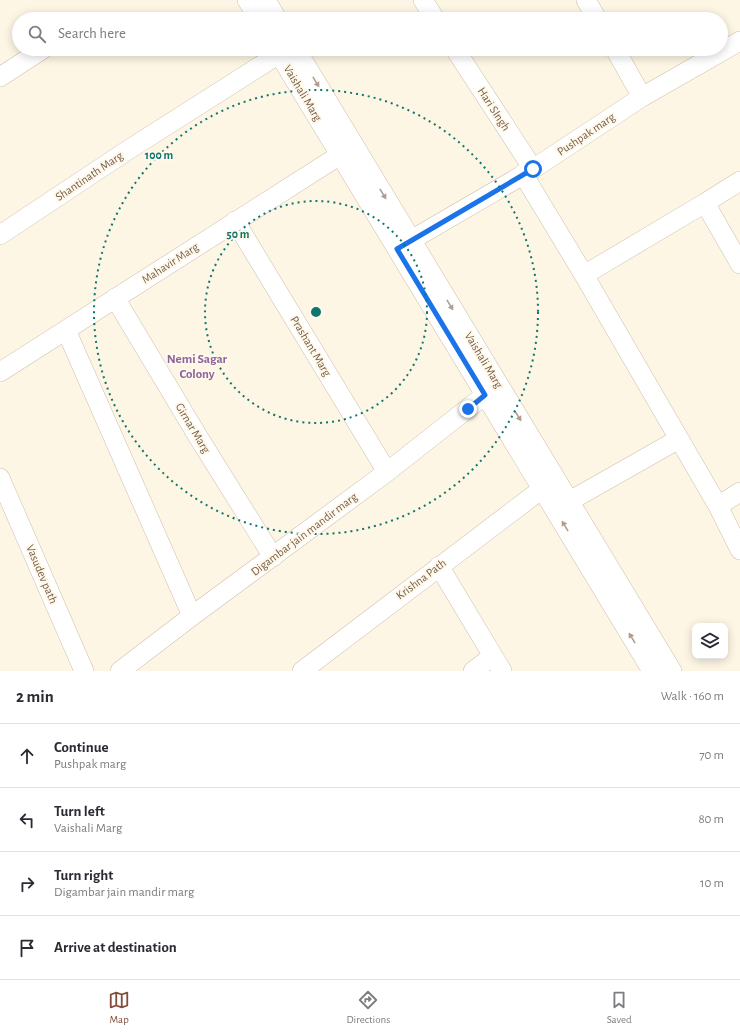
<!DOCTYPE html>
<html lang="en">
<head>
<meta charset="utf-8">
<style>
	body { margin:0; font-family:"Alegreya Sans",sans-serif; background:#f2f2f3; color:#2b2b33 }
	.controls { position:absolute; right:12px; bottom:12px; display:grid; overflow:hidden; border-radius:8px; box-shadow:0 2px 10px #0003 }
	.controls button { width:36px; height:36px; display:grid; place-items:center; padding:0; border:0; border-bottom:1px solid #e1e1e2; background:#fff; color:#2b2b33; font:20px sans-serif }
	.stop { position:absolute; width:12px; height:12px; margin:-9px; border:3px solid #1a73e8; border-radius:50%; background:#fff }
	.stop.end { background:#1a73e8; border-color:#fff; box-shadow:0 1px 4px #0008 }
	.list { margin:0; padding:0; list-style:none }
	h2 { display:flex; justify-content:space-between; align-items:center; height:52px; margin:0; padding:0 16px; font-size:17px }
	h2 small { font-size:13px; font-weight:400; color:#7c7c81 }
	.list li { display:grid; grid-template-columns:26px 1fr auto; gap:12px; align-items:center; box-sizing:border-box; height:64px; padding:0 16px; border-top:1px solid #e1e1e2 }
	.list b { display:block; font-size:15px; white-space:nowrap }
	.list p { margin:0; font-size:13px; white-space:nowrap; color:#7c7c81 }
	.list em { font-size:13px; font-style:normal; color:#7c7c81 }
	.icon { flex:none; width:22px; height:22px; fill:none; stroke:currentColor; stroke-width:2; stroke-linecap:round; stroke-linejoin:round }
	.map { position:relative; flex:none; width:740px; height:671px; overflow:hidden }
	.search { position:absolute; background:#fff; box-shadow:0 2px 10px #0003; left:12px; right:12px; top:12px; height:44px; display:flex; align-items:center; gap:10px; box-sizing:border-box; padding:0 14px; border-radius:22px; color:#7c7c81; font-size:15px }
	.sheet { height:308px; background:#fff }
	nav { display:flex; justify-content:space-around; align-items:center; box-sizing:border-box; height:56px; border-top:1px solid #e1e1e2; background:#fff; font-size:11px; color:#7c7c81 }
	nav a { display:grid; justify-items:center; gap:2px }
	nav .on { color:#824e3b }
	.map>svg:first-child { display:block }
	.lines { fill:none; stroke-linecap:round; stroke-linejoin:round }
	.minor-casing { stroke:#cfbeaa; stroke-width:20 }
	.minor { stroke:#fff; stroke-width:19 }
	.oneway { fill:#ad9e91 }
	.route { stroke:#1a73e8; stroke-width:5 }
	.ring { fill:none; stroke:#0f766e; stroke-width:2; stroke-dasharray:2 4 }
	.labels { text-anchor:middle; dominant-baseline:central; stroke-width:4; stroke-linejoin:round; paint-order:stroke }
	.street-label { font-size:12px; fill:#775d48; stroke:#fff9ec }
	.neighbourhood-label { font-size:13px; font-weight:bold; fill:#8d649b; stroke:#fff9ec }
	.centre { fill:#0f766e; stroke:#fff9ec; stroke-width:2 }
	.ring-label { font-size:12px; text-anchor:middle; font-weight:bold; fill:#0f766e; stroke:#fff9ec; stroke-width:4; stroke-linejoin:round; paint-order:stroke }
</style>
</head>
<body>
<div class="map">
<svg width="740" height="671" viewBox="0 0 740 671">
	<rect width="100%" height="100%" fill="#fdf6e4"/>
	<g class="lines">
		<defs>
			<path id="minor" d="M247,0L259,19
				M266,0L277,19
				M423,0L435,19
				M586,0L597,19
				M276,49L652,671
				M296,49L672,671
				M455,49L533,169
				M615,49L642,97
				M0,77L43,49
				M523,174L584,275L718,506L740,492
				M705,203L740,264
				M235,221L387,472
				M0,235L128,150L279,54
				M401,246L533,169L642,97L740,41
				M584,275L705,203L740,181
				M115,298L197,435L273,557
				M66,330L192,616
				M0,372L340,155
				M0,478L84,671
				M718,506L740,550
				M559,507L679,439
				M439,566L502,671
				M120,671L192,616L387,472L485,395
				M302,671L542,489
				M473,671L493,656"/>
		</defs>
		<use href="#minor" class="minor-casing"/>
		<use href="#minor" class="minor"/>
	</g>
	<defs><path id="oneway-solid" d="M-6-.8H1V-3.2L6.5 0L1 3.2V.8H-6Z"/></defs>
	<g class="oneway">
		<use href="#oneway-solid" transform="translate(316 82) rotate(59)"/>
		<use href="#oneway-solid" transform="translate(383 194) rotate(59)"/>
		<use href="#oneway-solid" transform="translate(450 305) rotate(59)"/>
		<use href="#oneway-solid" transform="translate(518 416) rotate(59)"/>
		<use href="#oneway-solid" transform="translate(565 526) rotate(-121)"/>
		<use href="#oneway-solid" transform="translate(632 638) rotate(-121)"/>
	</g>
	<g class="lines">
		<path class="route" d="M468,409L485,395L397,249L533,169"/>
	</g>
	<g class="ring">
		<circle cx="316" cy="312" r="111"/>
		<circle cx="316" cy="312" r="222"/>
	</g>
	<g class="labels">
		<g class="street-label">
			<text transform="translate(303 93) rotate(59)">Vaishali Marg</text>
			<text transform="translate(494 109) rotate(57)">Hari SIngh</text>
			<text transform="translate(586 134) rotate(-34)">Pushpak marg</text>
			<text transform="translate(89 176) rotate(-34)">Shantinath Marg</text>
			<text transform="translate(170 263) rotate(-33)">Mahavir Marg</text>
			<text transform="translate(311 346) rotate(59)">Prashant Marg</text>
			<text transform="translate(484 360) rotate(59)">Vaishali Marg</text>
			<text transform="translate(193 428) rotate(59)">Girnar Marg</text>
			<text transform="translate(304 534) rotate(-37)">Digambar jain mandir marg</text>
			<text transform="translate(42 574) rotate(67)">Vasudev path</text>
			<text transform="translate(421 579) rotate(-37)">Krishna Path</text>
		</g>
		<g class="neighbourhood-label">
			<text x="197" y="359">Nemi Sagar<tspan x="197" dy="15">Colony</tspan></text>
		</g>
	</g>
	<circle cx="316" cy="312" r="6" class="centre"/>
	<g class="ring-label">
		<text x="159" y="159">100 m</text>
		<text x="238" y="238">50 m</text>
	</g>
</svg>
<div class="controls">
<button><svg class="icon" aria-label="layers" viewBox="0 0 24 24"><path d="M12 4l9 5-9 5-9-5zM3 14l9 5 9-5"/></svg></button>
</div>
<div class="stop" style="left:533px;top:169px"></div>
<div class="stop end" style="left:468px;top:409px"></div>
<div class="search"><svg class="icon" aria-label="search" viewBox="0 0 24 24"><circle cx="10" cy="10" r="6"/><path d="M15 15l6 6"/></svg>Search here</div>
</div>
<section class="sheet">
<h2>2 min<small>Walk · 160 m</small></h2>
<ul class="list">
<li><svg class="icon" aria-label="ahead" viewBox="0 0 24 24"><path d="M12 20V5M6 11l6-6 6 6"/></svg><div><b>Continue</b><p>Pushpak marg</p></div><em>70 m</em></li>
<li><svg class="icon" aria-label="left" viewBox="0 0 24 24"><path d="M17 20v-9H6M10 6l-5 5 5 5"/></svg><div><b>Turn left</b><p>Vaishali Marg</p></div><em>80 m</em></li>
<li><svg class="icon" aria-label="right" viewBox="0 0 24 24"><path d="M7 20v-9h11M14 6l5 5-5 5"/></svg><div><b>Turn right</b><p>Digambar jain mandir marg</p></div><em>10 m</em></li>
<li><svg class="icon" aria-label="arrive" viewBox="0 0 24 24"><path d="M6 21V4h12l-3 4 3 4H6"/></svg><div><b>Arrive at destination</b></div></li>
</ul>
</section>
<nav>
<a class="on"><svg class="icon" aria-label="map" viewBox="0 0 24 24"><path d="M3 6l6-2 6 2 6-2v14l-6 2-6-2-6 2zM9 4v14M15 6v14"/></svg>Map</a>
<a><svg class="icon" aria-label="directions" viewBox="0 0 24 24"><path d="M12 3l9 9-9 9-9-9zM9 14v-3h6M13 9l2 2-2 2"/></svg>Directions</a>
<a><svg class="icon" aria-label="saved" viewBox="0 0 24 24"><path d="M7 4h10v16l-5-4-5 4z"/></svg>Saved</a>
</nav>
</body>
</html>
